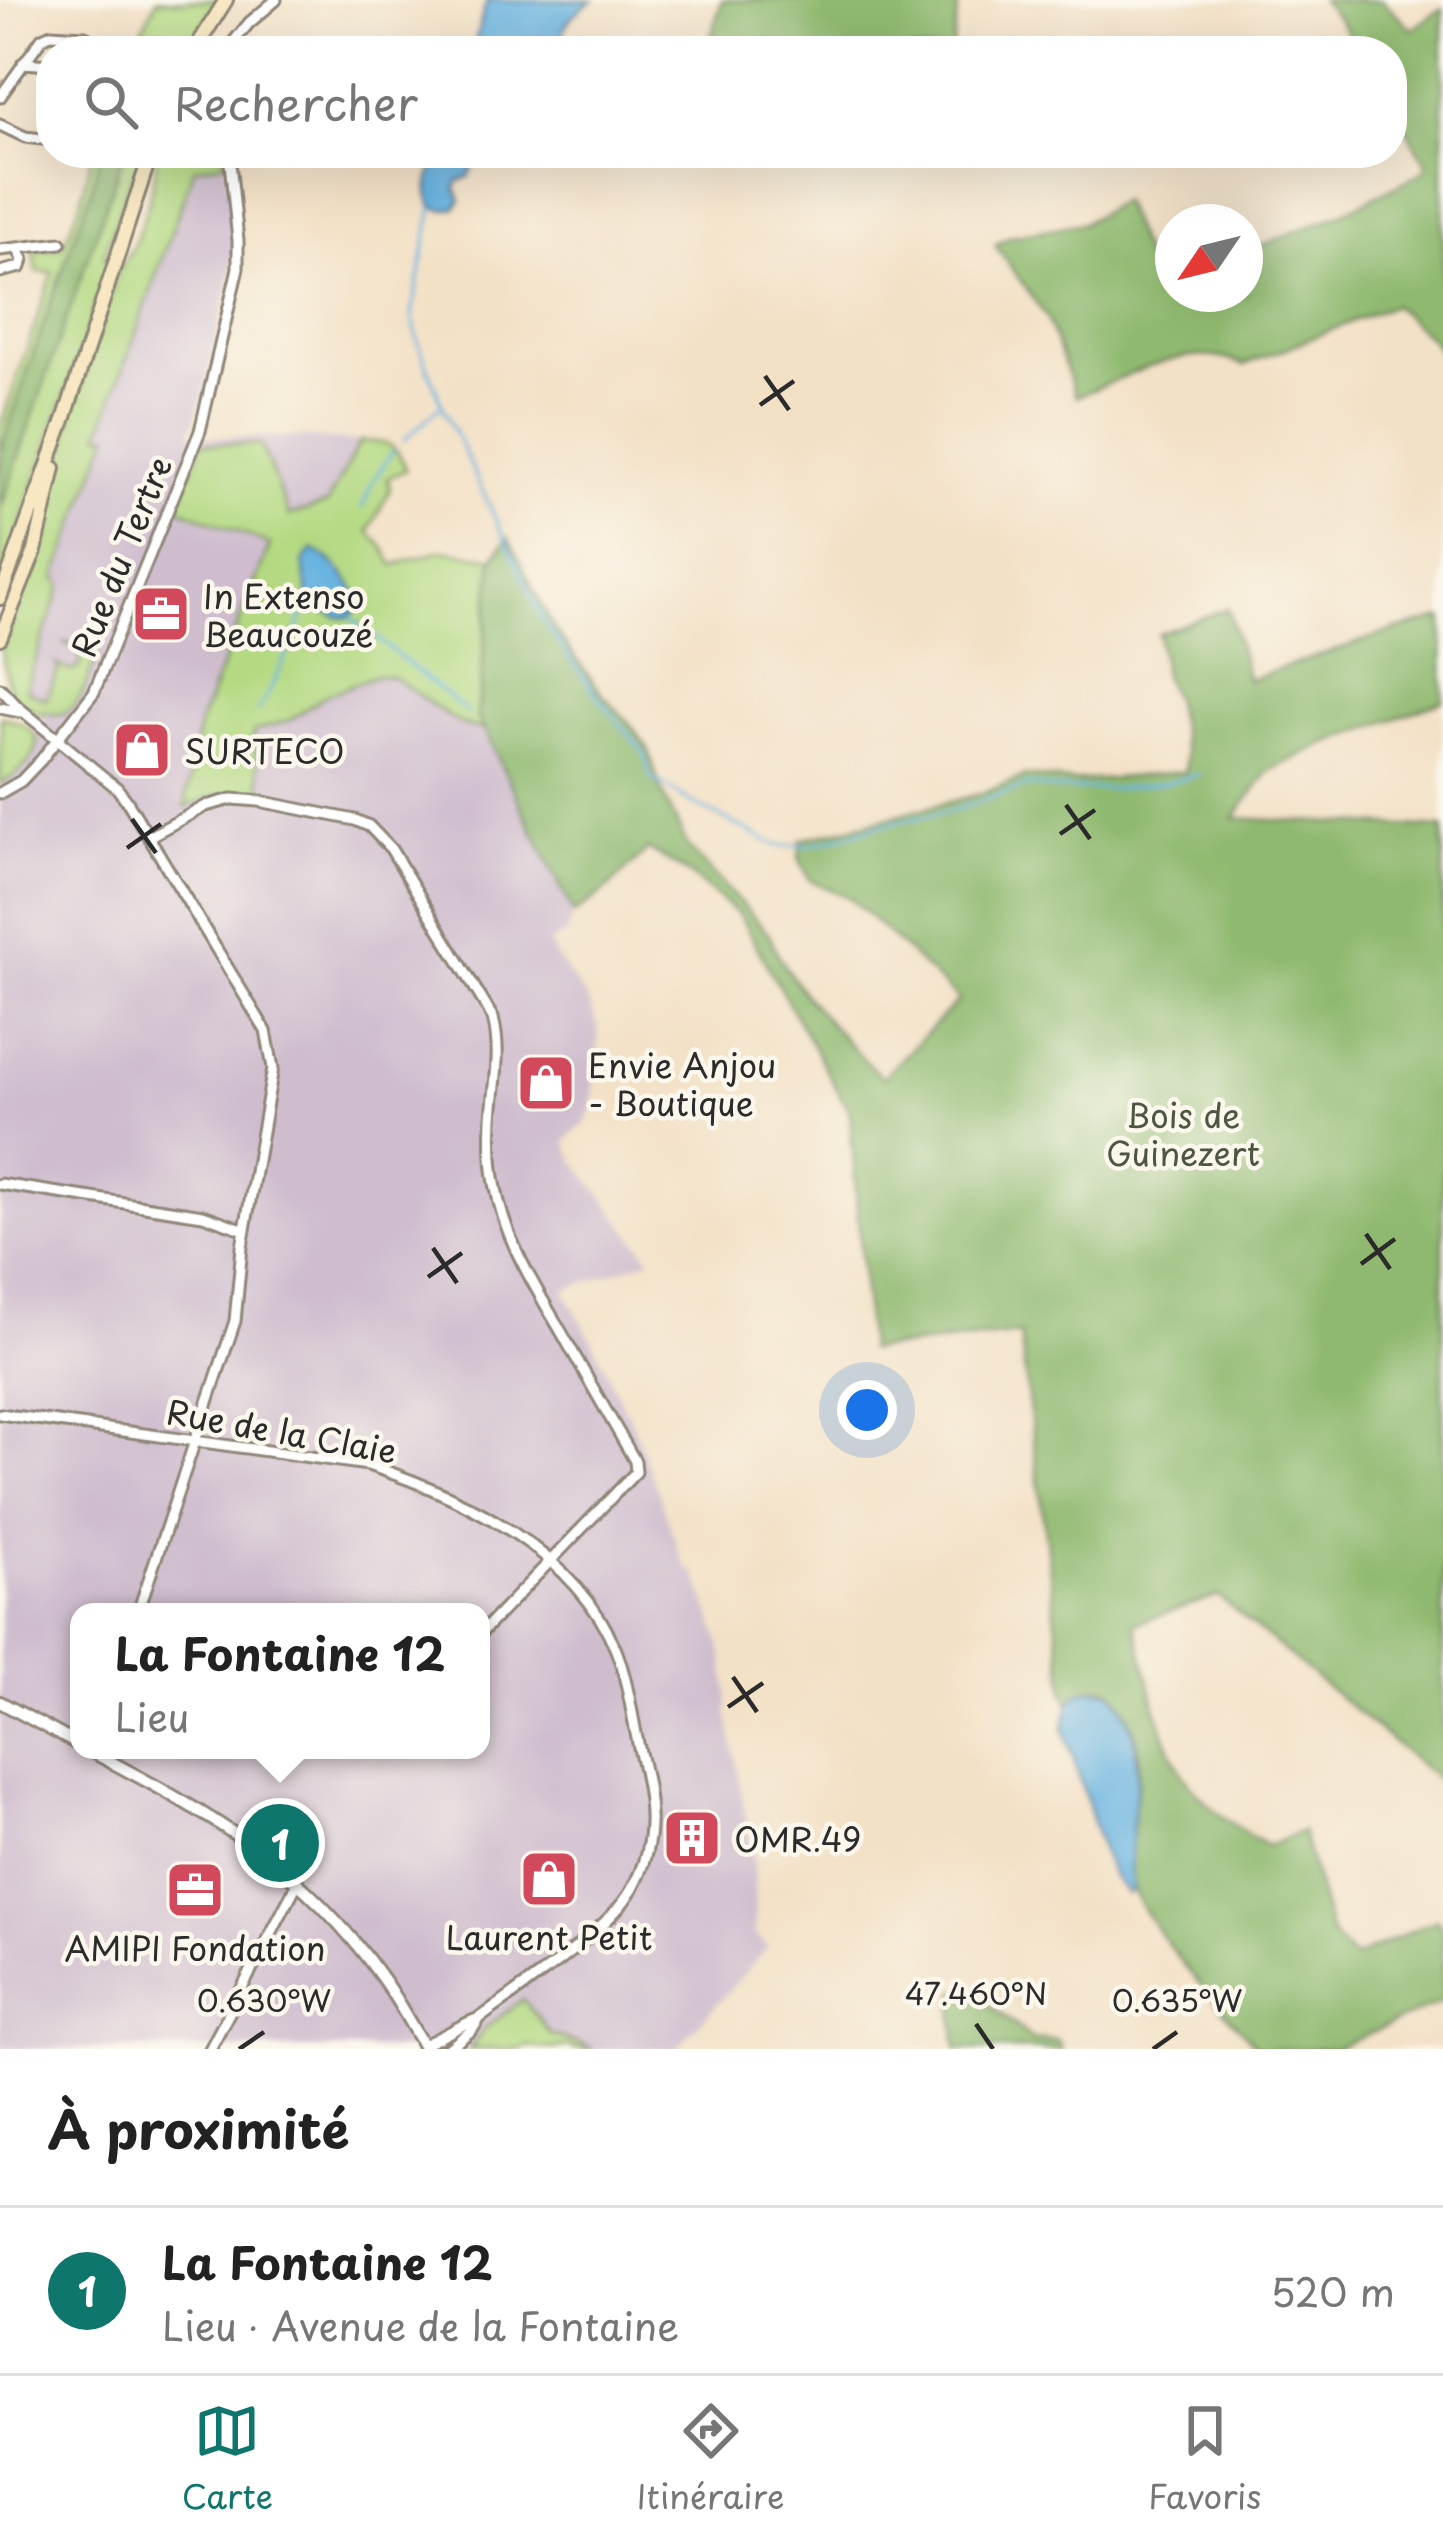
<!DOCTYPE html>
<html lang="fr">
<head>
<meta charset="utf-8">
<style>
	body { margin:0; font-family:"Playpen Sans",sans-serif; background:#f6f6f6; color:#222 }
	.compass { position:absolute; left:1155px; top:204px; width:108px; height:108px; border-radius:50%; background:#fff; box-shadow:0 12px 48px #0002; rotate:235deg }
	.you { position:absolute; left:867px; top:1410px; width:42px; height:42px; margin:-30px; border:9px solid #fff; border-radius:50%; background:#1a73e8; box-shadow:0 0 0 18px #1a73e833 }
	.badge { display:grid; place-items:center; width:78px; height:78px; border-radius:50%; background:#0f766e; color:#fff; font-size:39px; font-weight:700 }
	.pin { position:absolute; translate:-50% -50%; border:6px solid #fff; box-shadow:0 3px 12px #0006 }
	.popup { position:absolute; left:70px; top:1603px; width:420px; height:156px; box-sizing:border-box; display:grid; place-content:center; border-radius:24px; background:#fff; filter:drop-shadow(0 3px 9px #0005); font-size:39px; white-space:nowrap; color:#767676 }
	.popup b { font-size:45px; color:#222 }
	.popup::after { content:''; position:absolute; left:50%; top:100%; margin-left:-24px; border:24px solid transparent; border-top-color:#fff }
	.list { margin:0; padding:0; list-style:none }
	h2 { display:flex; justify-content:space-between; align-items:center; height:156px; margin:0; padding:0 48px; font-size:51px }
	h2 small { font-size:39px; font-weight:400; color:#767676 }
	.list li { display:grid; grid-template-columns:78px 1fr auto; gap:36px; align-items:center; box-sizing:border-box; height:168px; padding:0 48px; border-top:3px solid #e0e0e0 }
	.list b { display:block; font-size:45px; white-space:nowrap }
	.list p { margin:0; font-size:39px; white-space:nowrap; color:#767676 }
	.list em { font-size:39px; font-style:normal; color:#767676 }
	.icon { flex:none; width:66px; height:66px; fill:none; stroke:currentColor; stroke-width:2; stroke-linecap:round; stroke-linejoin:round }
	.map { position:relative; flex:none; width:1443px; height:2049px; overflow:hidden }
	.search { position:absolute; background:#fff; box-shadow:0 12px 48px #0002; left:36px; right:36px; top:36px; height:132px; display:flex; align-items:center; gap:30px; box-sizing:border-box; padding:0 42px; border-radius:48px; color:#767676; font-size:45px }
	.sheet { height:324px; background:#fff }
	nav { display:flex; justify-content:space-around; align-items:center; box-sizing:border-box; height:168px; border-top:3px solid #e0e0e0; background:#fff; font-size:33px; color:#767676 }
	nav a { display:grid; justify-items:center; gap:6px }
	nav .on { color:#0f766e }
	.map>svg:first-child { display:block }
	.industrial { fill:#cfbdce; fill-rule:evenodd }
	.green { fill:#b4d982; stroke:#708256; stroke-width:3 }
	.forest { fill:#8fb970; stroke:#5d724e; stroke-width:3 }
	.water { fill:#68b2e0; stroke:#4a6e86; stroke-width:3 }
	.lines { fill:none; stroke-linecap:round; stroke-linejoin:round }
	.stream { stroke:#68b2e0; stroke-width:3 }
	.minor-casing { stroke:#8f8678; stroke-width:15 }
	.tertiary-casing { stroke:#8f8678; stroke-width:16 }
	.secondary-casing { stroke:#8f8678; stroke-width:18 }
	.minor { stroke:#fff; stroke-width:9 }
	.tertiary { stroke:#fff; stroke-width:10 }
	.secondary { stroke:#f7e8c3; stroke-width:12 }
	.ticks { fill:none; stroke:#2b2b2b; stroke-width:4.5 }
	.labels { text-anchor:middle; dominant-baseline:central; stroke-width:9; stroke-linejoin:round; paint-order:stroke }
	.street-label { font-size:33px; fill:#2b2b2b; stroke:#fbf7ec }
	.poi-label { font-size:33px; fill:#2b2b2b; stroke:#fbf7ec; text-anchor:start }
	.park-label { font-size:33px; fill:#4d5641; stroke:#fbf7ec }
	.ticks-label { font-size:30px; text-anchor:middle; fill:#2b2b2b; stroke:#fbf7ec; stroke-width:9; stroke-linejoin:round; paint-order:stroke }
</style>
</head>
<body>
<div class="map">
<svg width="1443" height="2049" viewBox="0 0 1443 2049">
	<rect width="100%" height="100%" fill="#fbf7ec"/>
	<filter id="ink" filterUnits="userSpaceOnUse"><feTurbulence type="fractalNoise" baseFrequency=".00833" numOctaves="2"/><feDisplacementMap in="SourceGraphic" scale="24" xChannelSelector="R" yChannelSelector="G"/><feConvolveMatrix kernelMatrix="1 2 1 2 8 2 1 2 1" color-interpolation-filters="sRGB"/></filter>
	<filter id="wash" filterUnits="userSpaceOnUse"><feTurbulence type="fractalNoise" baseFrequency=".004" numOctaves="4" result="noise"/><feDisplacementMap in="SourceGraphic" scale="48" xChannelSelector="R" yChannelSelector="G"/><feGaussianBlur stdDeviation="2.7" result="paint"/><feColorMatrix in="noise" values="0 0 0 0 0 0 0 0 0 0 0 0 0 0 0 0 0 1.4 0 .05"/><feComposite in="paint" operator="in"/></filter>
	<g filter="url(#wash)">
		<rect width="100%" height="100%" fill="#f3e1c6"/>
		<path class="industrial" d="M226,161L233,211L232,271L203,394L190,433L205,437H302L389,444L399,450L406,470L388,478L390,489L369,531L384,548L394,565L442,550L493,558L477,717L573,913L568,932L549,943L558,960L589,1002L599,1030L592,1108L586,1124L574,1132L566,1142L575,1161L651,1259L564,1290L598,1352L625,1411H628L682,1559L688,1570L695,1571L716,1630L723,1654L728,1693V1715L754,1864L755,1934L768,1947L676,2049H593L550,2034L484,2029L470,2049H0V778L17,773L45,715L21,692L46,583L164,247L194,167ZM79,1612H481V1750H79Z"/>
		<path class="green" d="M157,0H219L187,51H131Z
			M92,153H146L141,165L131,178L104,256L109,265L0,586V428L53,272H37L34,251L62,248L81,201Z
			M158,153H225L226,161L194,168L100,434L109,435L56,578L60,582L61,587L26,687L28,691L46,699L59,668L57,664L70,671L80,667V654L73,647L64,644L65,642L98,654C89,677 77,726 45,712L42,715L13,696L9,689L1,650L47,524L76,400L117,274L136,241L149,201Z
			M360,441C389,443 396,442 406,470L388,478L390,489L369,531L384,548L394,565L442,550L493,558L477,717L484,730L463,725L452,719L393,677L377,675L326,695L290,720L255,731L253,735L263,796L221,794L185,807L199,724L270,545L177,507L202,443L261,445L289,516L327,504Z
			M1,716C10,719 23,722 30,729C51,750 17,776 0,784Z
			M523,1999L550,2034L593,2049H572L570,2046C558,2049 539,2049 527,2046L521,2049H470L484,2029Z"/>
		<path class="forest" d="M722,0H959L952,51H707Z
			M1321,0H1382L1412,29L1443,8V355L1431,339L1393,305L1244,365C1188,339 1129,376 1076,397L1047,318L995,245L1011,236L1084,223L1121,200L1157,287L1173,281V294H1245V252L1342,213L1423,172L1427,163L1392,105V51H1358L1341,23Z
			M100,153H124L0,510V453L51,301L91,191Z
			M508,538L554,629L603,695L627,720L648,749L660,788L688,847L769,934C789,988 843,1037 882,1078L959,1000L850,898L810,880L799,858L801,840L981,794L1026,776L1073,782L1185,772V755L1174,701L1163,675L1158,634L1228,608L1248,680L1392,631L1443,618V701L1323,745L1269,771L1234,818L1443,828V1784L1218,1596L1135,1623C1147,1668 1159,1736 1183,1774C1204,1806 1236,1829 1268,1846L1302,1831L1331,1935L1354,1958L1437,1919L1443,1931V2001L1334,2049H1259C1221,2007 1181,1967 1151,1920C1146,1913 1139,1904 1136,1896C1110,1829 1172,1758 1111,1689C1093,1686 1082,1689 1069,1702L1065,1691L1020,1334L868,1350L850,1113L739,915L692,876L648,849L605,891L574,914L478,717L493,558Z
			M969,1988L1033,2040H1057L1062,2049H957L954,2018L956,1992Z"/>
		<path class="water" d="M487,0H593C565,20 567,18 558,51H472Z
			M444,153H486L473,168L469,177L459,181L456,188L461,200L455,208L443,210L433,206C423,186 432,170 444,153Z
			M313,549C334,560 352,581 361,604C349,626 336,617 317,607L305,612L308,594L303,562Z
			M1093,1689L1111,1691C1161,1748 1121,1823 1133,1890L1127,1894L1113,1876L1103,1855L1064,1728L1070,1703L1081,1692Z"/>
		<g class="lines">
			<path class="stream" d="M442,405L544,622L597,695L645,754L650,777L694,804L778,846L811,845L881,825L948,812L1029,785L1054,789H1114L1170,782L1199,774
				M404,440L442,405L418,341L412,314L433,206
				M362,508L372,483L393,451
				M351,617L468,713
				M259,710L276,679L305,612"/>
		</g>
	</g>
	<g filter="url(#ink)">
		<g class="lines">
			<defs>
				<path id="minor" d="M226,51L249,23L276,0
					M23,63L51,65
					M0,97L42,38L51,34L85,36L93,43V51
					M0,125L25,137L51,140
					M0,250L61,243
					M0,272L21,267L23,259L18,250
					M0,688L18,707L117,788L127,801L266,1031L273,1068L242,1247L235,1321L138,1612
					M0,708L20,712
					M0,793L21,781L41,760L94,692L200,431L238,268V240L229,153
					M150,836L206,806L232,799L259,801L355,820L369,826L391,849L493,1018C502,1053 494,1084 492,1119C491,1140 491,1162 495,1183C504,1239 534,1285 562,1333C586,1376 611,1419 635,1461L636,1472L481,1633
					M0,1184L203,1215L245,1230
					M0,1414L368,1465C463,1496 577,1552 616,1650C628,1681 632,1716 639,1748C651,1800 659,1839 632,1889C610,1930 520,1989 480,2018L472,2030L448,2049
					M109,1761L114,1750
					M422,2045C443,2038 460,2024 480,2018
					M210,2049L298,1882"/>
				<path id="tertiary" d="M0,1702L79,1745
					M88,1750C206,1811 304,1866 382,1978C398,2000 411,2025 425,2049"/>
				<path id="secondary" d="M194,51L226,0
					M0,598L64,420L151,153
					M0,638L35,551L54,468"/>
			</defs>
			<use href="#minor" class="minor-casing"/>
			<use href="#tertiary" class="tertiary-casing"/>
			<use href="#secondary" class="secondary-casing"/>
			<use href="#minor" class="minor"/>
			<use href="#tertiary" class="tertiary"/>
			<use href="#secondary" class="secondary"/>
		</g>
	</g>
	<path class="ticks" d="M765,376L789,410M760,405L794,381M1066,805L1090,839M132,819L156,853M1060,834L1095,810M127,848L161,824M1366,1234L1390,1269M433,1248L457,1283M1361,1264L1395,1239M428,1277L462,1253M733,1677L757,1712M728,1707L763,1683M976,2024L993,2049M239,2049L264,2032M1153,2049L1177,2032"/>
	<defs>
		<symbol id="office-square" viewBox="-11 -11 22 22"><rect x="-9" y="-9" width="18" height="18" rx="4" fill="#d1495b" stroke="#fbf7ec"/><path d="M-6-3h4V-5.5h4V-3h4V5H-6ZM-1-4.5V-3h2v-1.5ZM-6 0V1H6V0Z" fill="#fff"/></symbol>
		<symbol id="shop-square" viewBox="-11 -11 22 22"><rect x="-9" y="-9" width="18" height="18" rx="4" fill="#d1495b" stroke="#fbf7ec"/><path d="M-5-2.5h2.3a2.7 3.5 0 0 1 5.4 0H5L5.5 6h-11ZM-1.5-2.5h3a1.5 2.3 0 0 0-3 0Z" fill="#fff"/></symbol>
		<symbol id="building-square" viewBox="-11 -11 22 22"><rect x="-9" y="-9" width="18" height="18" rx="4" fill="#d1495b" stroke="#fbf7ec"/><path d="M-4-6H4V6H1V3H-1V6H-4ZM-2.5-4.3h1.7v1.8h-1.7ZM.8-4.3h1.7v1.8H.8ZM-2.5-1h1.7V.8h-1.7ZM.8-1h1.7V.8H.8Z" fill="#fff"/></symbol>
	</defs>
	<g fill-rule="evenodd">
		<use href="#office-square" x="128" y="581" width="66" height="66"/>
		<use href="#shop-square" x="109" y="717" width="66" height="66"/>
		<use href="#shop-square" x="513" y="1050" width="66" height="66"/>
		<use href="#building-square" x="659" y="1805" width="66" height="66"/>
		<use href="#shop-square" x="516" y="1846" width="66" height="66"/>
		<use href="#office-square" x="162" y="1857" width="66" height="66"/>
	</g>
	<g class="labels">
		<g class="street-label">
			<text transform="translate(120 556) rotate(-68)">Rue du Tertre</text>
			<text transform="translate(282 1430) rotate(10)">Rue de la Claie</text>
		</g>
		<g class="poi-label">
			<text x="203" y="595">In Extenso<tspan x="203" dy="38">Beaucouzé</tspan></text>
			<text x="184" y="750">SURTECO</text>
			<text x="588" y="1064">Envie Anjou<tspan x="588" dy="38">- Boutique</tspan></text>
			<text x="734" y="1838">OMR.49</text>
			<text x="549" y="1936" text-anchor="middle">Laurent Petit</text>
			<text x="195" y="1947" text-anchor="middle">AMIPI Fondation</text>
		</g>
		<g class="park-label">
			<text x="1183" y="1114">Bois de<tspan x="1183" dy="38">Guinezert</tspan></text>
		</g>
	</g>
	<g class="ticks-label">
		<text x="976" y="2005">47.460°N</text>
		<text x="264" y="2012">0.630°W</text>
		<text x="1177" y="2012">0.635°W</text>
	</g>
</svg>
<svg class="compass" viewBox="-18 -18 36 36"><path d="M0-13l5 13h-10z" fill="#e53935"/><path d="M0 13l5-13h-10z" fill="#767676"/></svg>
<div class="you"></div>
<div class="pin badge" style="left:280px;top:1843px">1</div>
<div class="popup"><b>La Fontaine 12</b>Lieu</div>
<div class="search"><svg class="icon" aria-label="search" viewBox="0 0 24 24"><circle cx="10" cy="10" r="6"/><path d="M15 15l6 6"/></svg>Rechercher</div>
</div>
<section class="sheet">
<h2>À proximité<small></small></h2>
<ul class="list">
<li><span class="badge">1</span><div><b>La Fontaine 12</b><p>Lieu · Avenue de la Fontaine</p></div><em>520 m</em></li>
</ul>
</section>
<nav>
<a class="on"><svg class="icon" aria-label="map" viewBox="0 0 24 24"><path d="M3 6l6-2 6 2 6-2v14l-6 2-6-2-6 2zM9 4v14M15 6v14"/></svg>Carte</a>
<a><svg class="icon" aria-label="directions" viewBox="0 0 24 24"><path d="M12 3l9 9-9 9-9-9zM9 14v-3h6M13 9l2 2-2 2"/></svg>Itinéraire</a>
<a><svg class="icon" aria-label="saved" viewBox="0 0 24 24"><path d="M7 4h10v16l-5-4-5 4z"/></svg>Favoris</a>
</nav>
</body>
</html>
